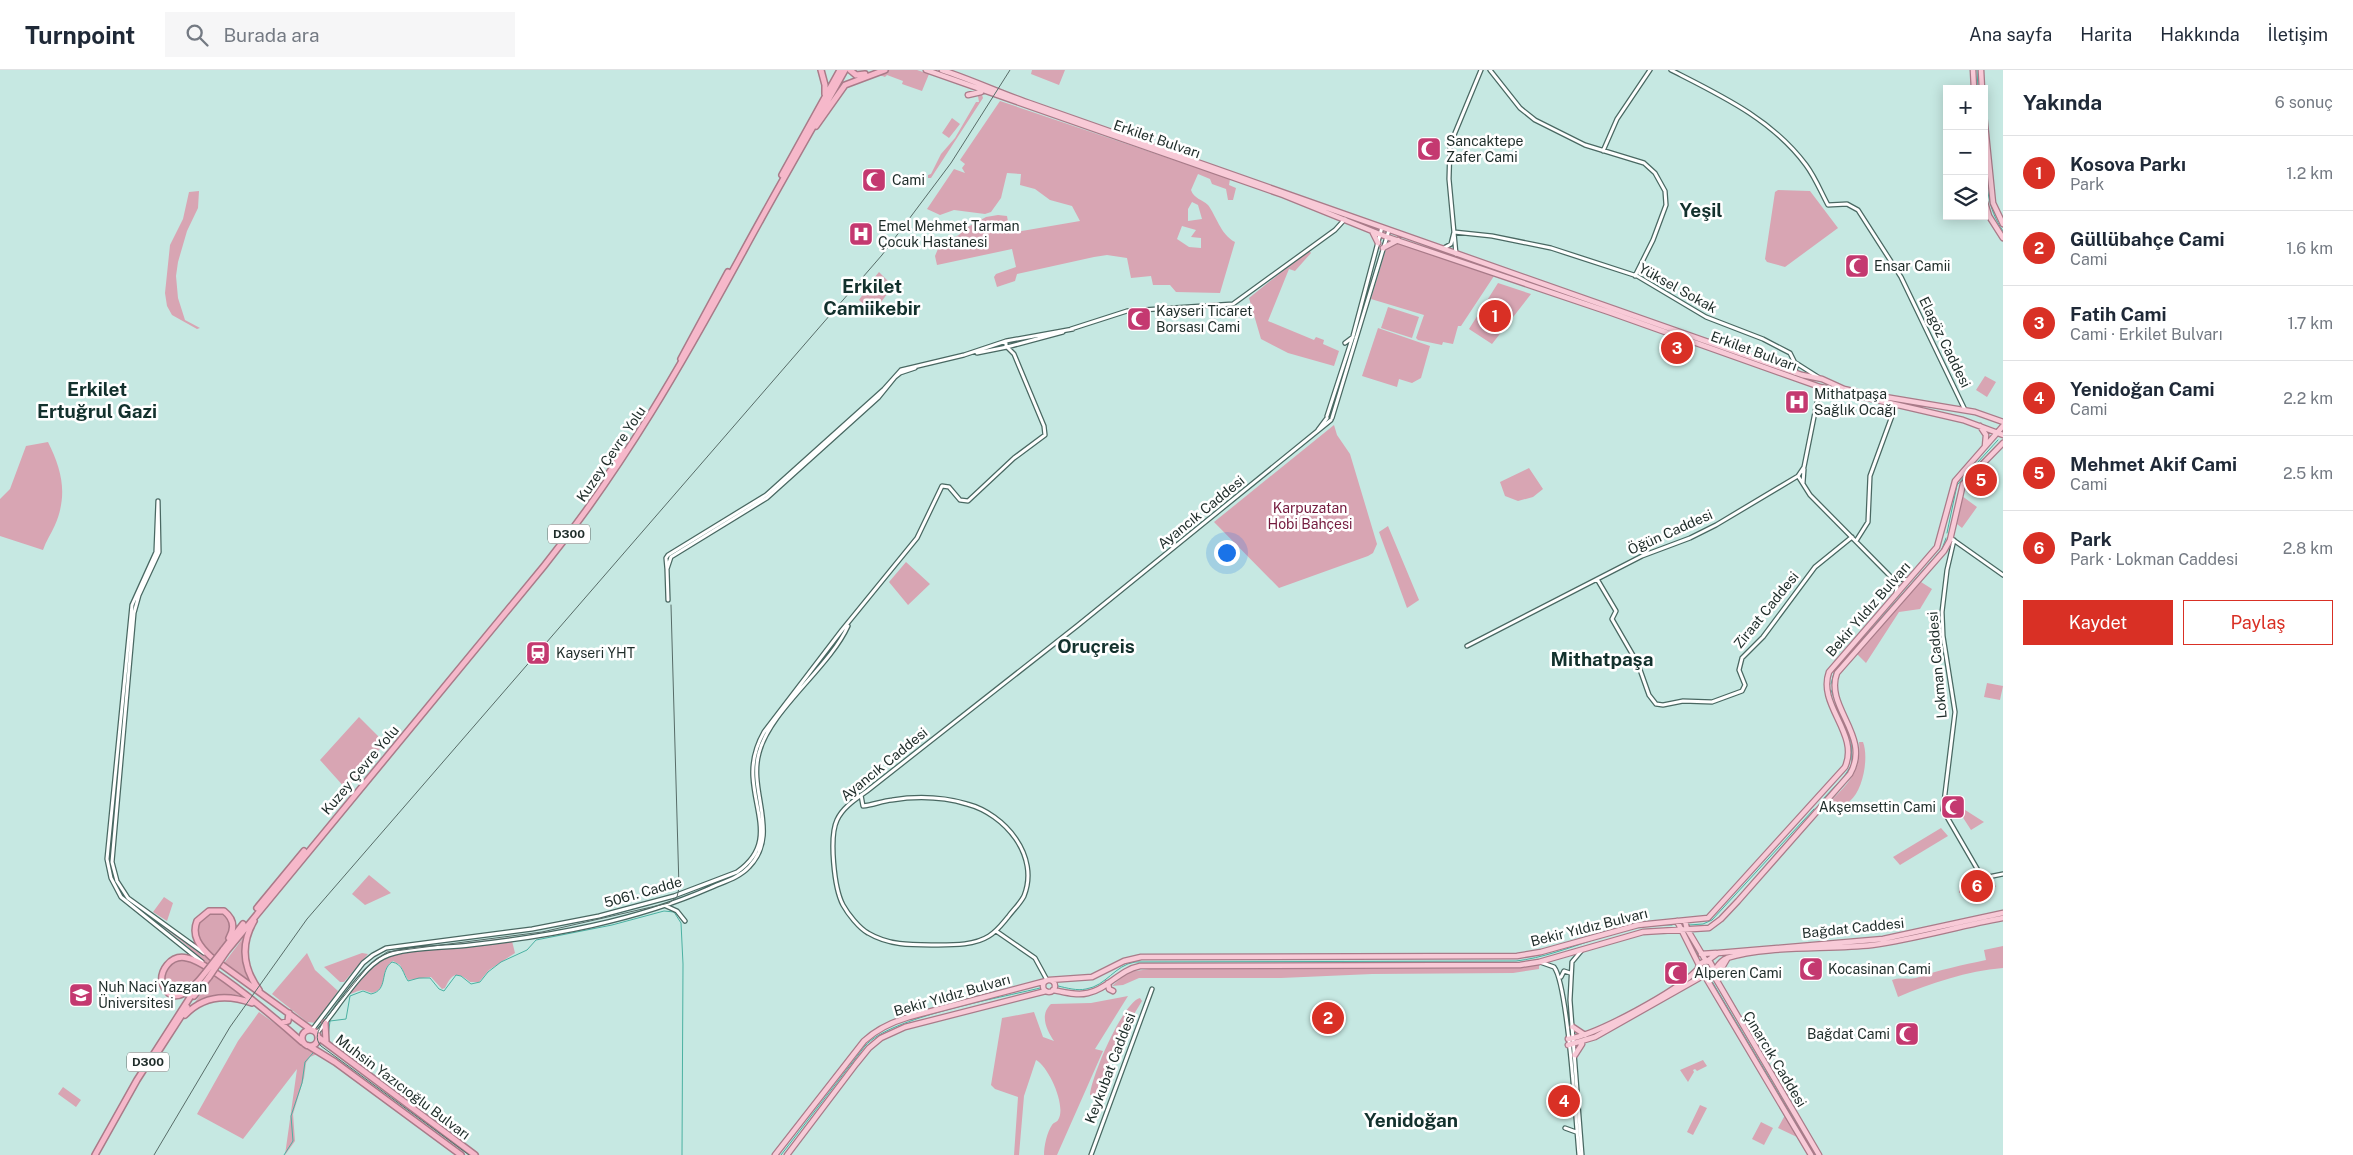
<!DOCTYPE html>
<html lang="tr">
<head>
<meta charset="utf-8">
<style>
	body { margin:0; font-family:"Public Sans",sans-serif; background:#f6f6f7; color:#1f2937 }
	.controls { position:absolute; right:15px; top:15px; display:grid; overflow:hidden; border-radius:0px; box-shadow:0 2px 12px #0003 }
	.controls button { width:45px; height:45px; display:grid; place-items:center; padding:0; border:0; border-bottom:1px solid #e0e1e3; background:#fff; color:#1f2937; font:25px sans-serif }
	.you { position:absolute; left:1226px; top:482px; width:18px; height:18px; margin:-12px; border:4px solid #fff; border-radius:50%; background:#1a73e8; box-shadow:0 0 0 8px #1a73e833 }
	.badge { display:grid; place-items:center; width:32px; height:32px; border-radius:50%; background:#d93025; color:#fff; font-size:16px; font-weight:700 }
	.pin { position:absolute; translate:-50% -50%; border:2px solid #fff; box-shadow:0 1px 5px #0006 }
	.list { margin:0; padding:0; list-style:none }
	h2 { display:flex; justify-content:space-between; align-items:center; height:65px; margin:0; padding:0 20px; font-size:21px }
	h2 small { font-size:16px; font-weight:400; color:#747a83 }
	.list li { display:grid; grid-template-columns:32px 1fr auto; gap:15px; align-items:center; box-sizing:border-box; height:75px; padding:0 20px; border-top:1px solid #e0e1e3 }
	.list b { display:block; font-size:19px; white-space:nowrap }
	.list p { margin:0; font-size:16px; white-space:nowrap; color:#747a83 }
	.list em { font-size:16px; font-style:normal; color:#747a83 }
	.actions { display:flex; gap:10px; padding:15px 20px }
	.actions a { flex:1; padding:11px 0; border:1px solid #d93025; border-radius:0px; text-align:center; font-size:18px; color:#d93025 }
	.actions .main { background:#d93025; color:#fff }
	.icon { flex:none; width:28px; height:28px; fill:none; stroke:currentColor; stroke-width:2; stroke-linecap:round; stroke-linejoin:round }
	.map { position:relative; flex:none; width:2003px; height:1085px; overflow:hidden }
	header { display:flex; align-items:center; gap:30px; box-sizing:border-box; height:70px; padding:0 25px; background:#fff; border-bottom:1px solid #e0e1e3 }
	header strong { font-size:24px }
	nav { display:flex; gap:28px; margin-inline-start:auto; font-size:18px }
	.search { width:350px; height:45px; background:#f6f6f7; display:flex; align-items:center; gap:12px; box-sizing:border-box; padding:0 18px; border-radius:0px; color:#747a83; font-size:19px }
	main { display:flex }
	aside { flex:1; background:#fff }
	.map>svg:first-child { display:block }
	.green { fill:#d8a5b3; fill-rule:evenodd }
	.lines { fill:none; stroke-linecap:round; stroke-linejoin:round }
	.stream { stroke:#4bb1a2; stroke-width:1 }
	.tertiary-casing { stroke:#496862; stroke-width:5.5 }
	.primary-casing { stroke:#a97b89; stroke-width:7 }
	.trunk-casing { stroke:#a97b89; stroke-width:8 }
	.tertiary { stroke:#fff; stroke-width:3 }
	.primary { stroke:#f8cad7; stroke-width:4.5 }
	.trunk { stroke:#f6b8ca; stroke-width:5 }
	.tram { stroke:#576c68; stroke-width:1 }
	.rail { stroke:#576c68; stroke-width:1 }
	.trunk-bridge-casing { stroke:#a97b89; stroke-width:8; stroke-linecap:butt }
	.trunk-bridge { stroke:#f6b8ca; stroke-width:5 }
	.labels { text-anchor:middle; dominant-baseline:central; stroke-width:5; stroke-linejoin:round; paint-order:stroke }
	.shield { fill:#fff; stroke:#626b69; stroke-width:1 }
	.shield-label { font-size:12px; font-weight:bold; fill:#1e2c29 }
	.street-label { font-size:14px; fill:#1e2c29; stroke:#fff }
	.poi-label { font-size:14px; fill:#1e2c29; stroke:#fff; text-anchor:start }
	.park-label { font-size:14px; fill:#741a3e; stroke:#fff }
	.district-label { font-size:19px; font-weight:bold; fill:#13312d; stroke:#fff }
</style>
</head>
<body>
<header>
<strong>Turnpoint</strong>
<div class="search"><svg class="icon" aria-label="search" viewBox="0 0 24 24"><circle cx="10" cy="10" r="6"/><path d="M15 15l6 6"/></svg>Burada ara</div>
<nav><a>Ana sayfa</a><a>Harita</a><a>Hakkında</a><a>İletişim</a></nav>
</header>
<main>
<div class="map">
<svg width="2003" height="1085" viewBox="0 0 2003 1085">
	<rect width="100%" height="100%" fill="#c6e8e2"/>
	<path class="green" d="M889,0H917L929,4L922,21L902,14L903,11L887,5L885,7L877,4Z
		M1032,0H1065L1059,15L1031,4Z
		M982,25L983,28L931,108H928V105L931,104L941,84L955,68L976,32H979L978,26Z
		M1000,31L1230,109L1229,115L1236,118L1233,130H1228L1226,119L1212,114L1210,109L1198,104L1191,120C1194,129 1202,129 1208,135C1216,145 1220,164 1235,172L1220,223L1176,222L1170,215H1153L1151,206L1131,208L1127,188L1107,185L1094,187L1017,204L1015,211L997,217L994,207L996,204L1016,197L1012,179L937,195L935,186L940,174L959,165L964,159L986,147L998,145L1007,146L1010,163L1080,151L1072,136L1050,130L1035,119L1020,115L1021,104L1007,103L1001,128L991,142L985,144L954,140L940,145L927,139L954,99L965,103L962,98L965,94L960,90ZM1192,132L1198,135L1202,149L1188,151V139ZM1182,156L1196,160L1191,167L1201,168V178L1189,177L1177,169Z
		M952,48L960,54L949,68L942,63Z
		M1778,120L1810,121L1838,158L1785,197L1767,192L1765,189L1775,122Z
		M199,121L198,138L187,161L178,192L176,206L178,228L185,250L200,258L197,259L172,245L167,236L165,223L170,175L183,149L189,122Z
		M1389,169L1494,206L1461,256H1458L1453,274L1443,272L1442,275L1418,270L1416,268L1424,245L1371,229Z
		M1309,180L1311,183L1295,201L1289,199L1268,251L1314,270L1316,267L1324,270L1323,274L1339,281L1334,296L1288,283L1261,269L1249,228Z
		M879,202L893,216L873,243L859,230L866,220L865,219Z
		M1498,213L1531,224L1492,274L1469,259Z
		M1388,237L1419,247L1412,268L1381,258Z
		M1378,258L1430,276L1421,308L1412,313L1399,309L1397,317L1362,306Z
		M1985,306L1996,312L1987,327L1976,320Z
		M1334,355L1337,365L1350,384L1377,474L1373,483L1368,486L1279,518L1214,452Z
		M48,372C62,400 68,425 55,455C51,464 46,471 43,480L0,466V429L10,419L26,376Z
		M1529,398L1543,419L1533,427L1518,431L1505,426L1500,412Z
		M1962,426L1977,437L1962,458L1957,454Z
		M1388,456L1419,530L1407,538L1379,462Z
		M906,492L930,514L908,535L889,512Z
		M1921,512L1932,519L1920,539L1899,542L1866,593L1857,584Z
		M1987,613L2003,616L2000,630L1984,627Z
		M359,647L385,673L346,719L320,690Z
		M1859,672H1863C1869,688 1863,720 1850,731C1844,737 1836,738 1829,739L1827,735C1847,714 1862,703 1859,672Z
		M1962,738L1984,752L1971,760L1960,743Z
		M1941,758L1948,766L1900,795L1893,787Z
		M369,805L391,823L365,835L352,824Z
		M1989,810L1994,812L1996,817L1959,823V815Z
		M164,827L173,833L167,851L153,842Z
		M136,836L211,889L207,895L185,874Z
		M222,841L232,852L228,869L216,887C202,876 197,870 198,853L208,842Z
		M511,867L515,883L489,900L479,912H470C457,901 452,903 445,918L442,919L431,907L408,910L400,895L393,891C380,898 388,917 375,922C370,924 368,921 363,920C358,920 352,924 347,925L373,892L390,883Z
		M243,868V892L255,916L224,893Z
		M2003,876V898C1967,901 1931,913 1898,927L1892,910C1900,907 1908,910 1916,908C1939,900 1962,895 1986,890L1984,880Z
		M307,883L315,900L338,921L316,953L307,952L272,924Z
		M362,883L368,884L344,912H340L324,897Z
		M186,889L206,899L184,923L171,921L162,909C167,896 172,892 186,889Z
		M1539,894V899L1513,903L1372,904L1281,908H1139L1123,915L1112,916L1128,902L1150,899L1511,898Z
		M214,904L245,927C225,921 209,926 192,937Z
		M1128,926L1095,979L1103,981L1057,1085H1044C1044,1076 1047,1062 1052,1055C1054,1052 1057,1052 1058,1050C1067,1037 1049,997 1036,990L1024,1026L1019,1085H1014L1018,1027L995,1019L991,1015L1002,948L1034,942L1043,967L1054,971C1047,961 1039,945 1051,934L1091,933Z
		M1140,928L1142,931C1124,960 1106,992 1098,1025H1090C1091,1007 1123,932 1140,928Z
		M259,942L317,984L310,987L306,993L304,1008L293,1044L295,1071L285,1085L297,999L243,1069L197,1044L238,971Z
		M1703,990L1707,996L1697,1001L1695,999L1693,1000L1694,1002L1688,1012L1680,1000Z
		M63,1017L81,1030L76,1037L58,1024Z
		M1700,1035L1707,1038L1693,1065L1687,1062Z
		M1785,1045L1799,1068L1778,1058Z
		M1761,1052L1773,1058L1764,1075L1752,1069Z"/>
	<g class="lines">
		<path class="stream" d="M1977,0L1978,19
			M1984,88C1987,115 1987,138 2003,161
			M1947,463L1957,415L1998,370
			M1831,614L1834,603L1841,593L1942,479L1946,468
			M1831,620L1851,671L1852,692
			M1822,730L1843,708L1851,696
			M1689,855L1703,854L1712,850L1814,739
			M1690,872L1698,884
			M1704,896L1709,905
			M1710,908L1815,1085
			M1058,916C1067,918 1077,921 1086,919C1106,916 1115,895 1135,892L1516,891C1568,885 1620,852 1672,855
			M328,967L330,951L346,949L350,926L363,921L371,924C389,920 379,901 392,892C403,894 403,904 408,911L419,908H430L439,919L444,921L456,905L461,906L471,914L480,912L488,902L501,892L527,880L536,870L612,855L664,841L674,842L681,853L683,894L682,1085
			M284,1085L293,1071L291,1046L302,1013L305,992L313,983
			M781,1085L865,976C890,947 1000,928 1040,918"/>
		<defs>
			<path id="tertiary" d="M1490,0L1520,38L1535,50L1585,75L1644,93L1655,103L1665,121L1666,135L1653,170L1635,206
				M1671,0C1720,25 1772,49 1806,95C1815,107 1821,122 1828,135L1847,134L1858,140L1901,207L1965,340
				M1603,81L1617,49L1650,0
				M1444,178L1451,174L1454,162L1492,166L1551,178L1637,206L1706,247L1763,269L1790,283L1796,295L1795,303
				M1456,184L1449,109L1450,75L1481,0
				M1071,259L1127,241L1233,234L1335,160L1345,149
				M1345,273L1353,267
				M977,283L1007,277L1063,262
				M1796,293L1818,307
				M1327,346L1353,266L1382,157
				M1332,348L1389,160
				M1318,360L1327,348
				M1798,406L1810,425L1893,509L1897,516L1896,524
				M1803,413L1804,399
				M158,431L156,482L132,535L107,789L111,808L121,827L202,892
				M158,431L159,482L139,525L134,543L112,792L117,811L128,828L204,883
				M1952,469L2003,505
				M1954,470L1947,500L1942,542L1943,566L1955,642L1943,740L1979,802L1988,807L2003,804
				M1856,471L1868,452L1870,406L1896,335
				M667,499L666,488L668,485L766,425L884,319L901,300L964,285L1006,271L1073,259
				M1893,508L1908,510
				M1597,509L1616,541L1612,549L1638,594L1649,625L1656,634L1663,635L1683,631L1712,632L1742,621L1745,615L1739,600L1742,588L1763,567L1815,497L1852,467
				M668,530L667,499L671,487L767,428L878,328L895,307L900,303L915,298
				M1467,576L1642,486L1690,468L1716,455L1798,406L1804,397L1820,317
				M861,725L863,736C873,735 882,731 892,730C917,726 943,727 967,734C1005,744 1040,786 1024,826C1020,834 1013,840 1008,847C1002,854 997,861 989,866C975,875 955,875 938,875C913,875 890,876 868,863C859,858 848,844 843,835C834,818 829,767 837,750C843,737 856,729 867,721L1077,556L1331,350
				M666,836L677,841L685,851
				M996,861L1035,888L1047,910
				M1582,880L1572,892L1570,930L1582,1085
				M1540,892L1554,897C1568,914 1576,1054 1579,1085
				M1561,907L1564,901L1570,903
				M312,960L363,893L373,885L386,878L532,859L599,846L674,826L737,802C776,775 755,744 753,707C752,691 756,676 764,662L842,560L917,468L942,416L949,417L960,430L968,431L1014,388L1045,365L1044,356L1014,284L1006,276V271
				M317,963C334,944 362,897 384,887C402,877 448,878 470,875C551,866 635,851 710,818C723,812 739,808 749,797C781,764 748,722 759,683C770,640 829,598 848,556
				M1565,1058L1576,1062
				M1091,1085L1152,919"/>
			<path id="primary" d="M926,0L1283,125L1387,167L1609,242L1820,317L1963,350L2003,365
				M942,0C973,10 1002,24 1032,34C1289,124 1545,216 1802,305L1822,309L1844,319L1861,323L1975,342L2003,352
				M1973,0L1974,19
				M1981,0L1982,19
				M968,25L981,22
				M1984,44L1993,133L2003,154
				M1984,129L1989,146L2003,168
				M1372,161L1378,173
				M1383,178L1398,170
				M1980,356L1986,365L1985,376
				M1677,851L1699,895
				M1685,851L1687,859L1706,891
				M1701,884L1716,883
				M1707,891L1718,883L1883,869L2003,843
				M1714,899L1710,892C1701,890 1695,897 1699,905L1706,908C1716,904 1716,892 1727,888C1767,875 1829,880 1872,875C1916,869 1959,856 2003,848
				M1713,904L1819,1085
				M1706,908L1811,1085
				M1049,910L1092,907L1124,891L1141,887L1517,886L1541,882L1638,855L1708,848L1845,697C1860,664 1817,635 1829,602L1937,477L1955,411L2003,356
				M1718,910L1720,901L1727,889
				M1043 916a6 6 0 1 1 12 0a6 6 0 1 1-12 0Z
				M1108,913L1109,919L1113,921
				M1053,920C1064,922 1076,926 1088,923C1108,919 1119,900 1140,896L1520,895L1539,892L1643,862L1709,858L1721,849L1738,831L1850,704C1872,666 1824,637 1837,603L1944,481L1950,470L1963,414L2003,373
				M1573,957L1585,965
				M1568,969C1597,965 1677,921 1697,900
				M1568,975L1595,967L1701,907
				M1575,985L1582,974
				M775,1085L864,971C877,959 892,952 909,947L1046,911
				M787,1085L856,994L869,978L881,968L905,957L1046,921"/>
			<path id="trunk" d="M821,0L825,15V24
				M850,0L856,5L865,4
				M816,56L845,15L885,0
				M782,105L840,0
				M681,289L728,202
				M609,403L624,381
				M257,838L304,781
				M254,851C240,875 243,898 259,920
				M229,868C235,858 234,849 224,841H209L197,851C191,866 200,877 211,887L310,959
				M223,880L243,854
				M226,882L544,496C624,396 682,294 743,182C776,121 811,61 845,0
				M205,903C195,916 173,941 162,913C161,907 162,901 167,895C172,889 179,886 187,888C210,892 282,954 302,972
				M194,926L209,907
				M185,945C204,925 227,924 252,933
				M282,953L288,951L289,943
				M325,953L326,972
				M302 968a8 8 0 1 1 16 0a8 8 0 1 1-16 0Z
				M318,967L475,1085
				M309,976L335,992L461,1085
				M156,985L187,937
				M95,1085L137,1010L196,918"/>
		</defs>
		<use href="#tertiary" class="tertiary-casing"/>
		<use href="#primary" class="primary-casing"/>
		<use href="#trunk" class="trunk-casing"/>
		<use href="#tertiary" class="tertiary"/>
		<use href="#primary" class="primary"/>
		<use href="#trunk" class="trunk"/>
		<path class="tram" d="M469,1085L321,976C314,968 318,961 323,952L369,895L387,882L542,862L669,833L677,827L679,818L671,535"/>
		<path class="rail" d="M154,1085L230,957L307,849L882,185L951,93L1010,0"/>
		<defs>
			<path id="trunk-bridge" d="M205,903L223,880
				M209,907L226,882"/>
		</defs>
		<use href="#trunk-bridge" class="trunk-bridge-casing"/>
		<use href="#trunk-bridge" class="trunk-bridge"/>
	</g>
	<defs>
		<symbol id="mosque-square" viewBox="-11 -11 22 22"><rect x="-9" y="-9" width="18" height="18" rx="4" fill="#c43970" stroke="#fff"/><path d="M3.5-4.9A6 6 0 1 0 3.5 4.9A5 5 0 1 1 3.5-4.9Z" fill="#fff"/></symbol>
		<symbol id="hospital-square" viewBox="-11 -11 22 22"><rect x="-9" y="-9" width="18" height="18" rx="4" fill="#c43970" stroke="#fff"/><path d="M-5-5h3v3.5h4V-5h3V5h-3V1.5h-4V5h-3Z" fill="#fff"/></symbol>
		<symbol id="station-square" viewBox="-11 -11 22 22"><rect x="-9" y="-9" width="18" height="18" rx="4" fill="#c43970" stroke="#fff"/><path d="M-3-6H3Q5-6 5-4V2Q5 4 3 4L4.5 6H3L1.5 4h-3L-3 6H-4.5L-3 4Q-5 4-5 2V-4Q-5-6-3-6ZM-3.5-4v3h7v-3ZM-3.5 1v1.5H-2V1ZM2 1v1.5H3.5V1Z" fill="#fff"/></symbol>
		<symbol id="university-square" viewBox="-11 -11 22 22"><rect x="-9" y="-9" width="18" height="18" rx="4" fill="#c43970" stroke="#fff"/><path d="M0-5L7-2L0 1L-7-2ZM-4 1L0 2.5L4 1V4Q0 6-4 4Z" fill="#fff"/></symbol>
	</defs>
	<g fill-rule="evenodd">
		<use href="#mosque-square" x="1415" y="65" width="28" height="28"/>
		<use href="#mosque-square" x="860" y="96" width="28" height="28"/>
		<use href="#hospital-square" x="847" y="150" width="28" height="28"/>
		<use href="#mosque-square" x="1843" y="182" width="28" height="28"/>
		<use href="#mosque-square" x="1125" y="235" width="28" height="28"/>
		<use href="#hospital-square" x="1783" y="318" width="28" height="28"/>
		<use href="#station-square" x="524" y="569" width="28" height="28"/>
		<use href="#mosque-square" x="1939" y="723" width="28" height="28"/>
		<use href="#mosque-square" x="1797" y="885" width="28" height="28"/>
		<use href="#mosque-square" x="1662" y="889" width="28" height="28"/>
		<use href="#university-square" x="67" y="911" width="28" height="28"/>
		<use href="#mosque-square" x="1893" y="950" width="28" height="28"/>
	</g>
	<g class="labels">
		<g class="shield">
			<rect x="548" y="454.5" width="42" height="19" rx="4"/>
			<rect x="127" y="982.5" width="42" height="19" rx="4"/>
		</g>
		<g class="shield-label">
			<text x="569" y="464">D300</text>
			<text x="148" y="992">D300</text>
		</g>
		<g class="street-label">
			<text transform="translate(1157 69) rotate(19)">Erkilet Bulvarı</text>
			<text transform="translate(1678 218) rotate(29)">Yüksel Sokak</text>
			<text transform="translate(1945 272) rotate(64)">Elagöz Caddesi</text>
			<text transform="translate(1754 281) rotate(20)">Erkilet Bulvarı</text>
			<text transform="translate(611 384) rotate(-56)">Kuzey Çevre Yolu</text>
			<text transform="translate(1201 442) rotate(-39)">Ayancık Caddesi</text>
			<text transform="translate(1670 462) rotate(-24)">Öğün Caddesi</text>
			<text transform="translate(1868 539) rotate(-49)">Bekir Yıldız Bulvarı</text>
			<text transform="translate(1766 540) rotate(-51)">Ziraat Caddesi</text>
			<text transform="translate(1937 595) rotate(-95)">Lokman Caddesi</text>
			<text transform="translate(884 694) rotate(-39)">Ayancık Caddesi</text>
			<text transform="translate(360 700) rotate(-50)">Kuzey Çevre Yolu</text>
			<text transform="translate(643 822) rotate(-16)">5061. Cadde</text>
			<text transform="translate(1589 857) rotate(-14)">Bekir Yıldız Bulvarı</text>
			<text transform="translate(1853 858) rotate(-6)">Bağdat Caddesi</text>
			<text transform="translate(952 925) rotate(-16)">Bekir Yıldız Bulvarı</text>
			<text transform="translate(1775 989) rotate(59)">Çınarcık Caddesi</text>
			<text transform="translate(1110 998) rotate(-69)">Keykubat Caddesi</text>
			<text transform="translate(403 1017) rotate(37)">Muhsin Yazıcıoğlu Bulvarı</text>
		</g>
		<g class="poi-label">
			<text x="1446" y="71">Sancaktepe<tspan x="1446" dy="16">Zafer Cami</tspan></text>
			<text x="892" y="110">Cami</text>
			<text x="878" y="156">Emel Mehmet Tarman<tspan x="878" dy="16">Çocuk Hastanesi</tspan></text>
			<text x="1874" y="196">Ensar Camii</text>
			<text x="1156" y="241">Kayseri Ticaret<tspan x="1156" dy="16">Borsası Cami</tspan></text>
			<text x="1814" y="324">Mithatpaşa<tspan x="1814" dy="16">Sağlık Ocağı</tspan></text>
			<text x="556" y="583">Kayseri YHT</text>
			<text x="1936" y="737" text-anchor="end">Akşemsettin Cami</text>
			<text x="1828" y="899">Kocasinan Cami</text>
			<text x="1694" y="903">Alperen Cami</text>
			<text x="98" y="917">Nuh Naci Yazgan<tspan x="98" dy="16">Üniversitesi</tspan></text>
			<text x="1890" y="964" text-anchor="end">Bağdat Cami</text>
		</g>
		<g class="park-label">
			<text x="1310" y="438">Karpuzatan<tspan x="1310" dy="16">Hobi Bahçesi</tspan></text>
		</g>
		<g class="district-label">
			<text x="1701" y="140">Yeşil</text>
			<text x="872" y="216">Erkilet<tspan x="872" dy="22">Camiikebir</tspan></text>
			<text x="97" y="319">Erkilet<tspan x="97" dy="22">Ertuğrul Gazi</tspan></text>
			<text x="1096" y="576">Oruçreis</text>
			<text x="1602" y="589">Mithatpaşa</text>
			<text x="1411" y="1050">Yenidoğan</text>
		</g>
	</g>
</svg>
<div class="controls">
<button>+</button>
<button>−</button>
<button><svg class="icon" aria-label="layers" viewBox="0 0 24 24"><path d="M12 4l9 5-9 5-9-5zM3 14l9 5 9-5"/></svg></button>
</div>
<div class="you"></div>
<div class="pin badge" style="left:1495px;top:246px">1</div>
<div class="pin badge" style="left:1328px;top:948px">2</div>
<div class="pin badge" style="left:1677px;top:278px">3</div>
<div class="pin badge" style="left:1564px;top:1031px">4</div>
<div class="pin badge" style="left:1981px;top:410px">5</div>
<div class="pin badge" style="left:1977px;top:816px">6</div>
</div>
<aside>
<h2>Yakında<small>6 sonuç</small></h2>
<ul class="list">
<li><span class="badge">1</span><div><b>Kosova Parkı</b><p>Park</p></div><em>1.2 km</em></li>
<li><span class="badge">2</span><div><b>Güllübahçe Cami</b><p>Cami</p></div><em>1.6 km</em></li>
<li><span class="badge">3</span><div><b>Fatih Cami</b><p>Cami · Erkilet Bulvarı</p></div><em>1.7 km</em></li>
<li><span class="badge">4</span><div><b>Yenidoğan Cami</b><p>Cami</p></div><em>2.2 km</em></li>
<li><span class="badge">5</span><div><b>Mehmet Akif Cami</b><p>Cami</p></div><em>2.5 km</em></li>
<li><span class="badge">6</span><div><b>Park</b><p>Park · Lokman Caddesi</p></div><em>2.8 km</em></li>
</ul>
<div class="actions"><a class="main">Kaydet</a><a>Paylaş</a></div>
</aside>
</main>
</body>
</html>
